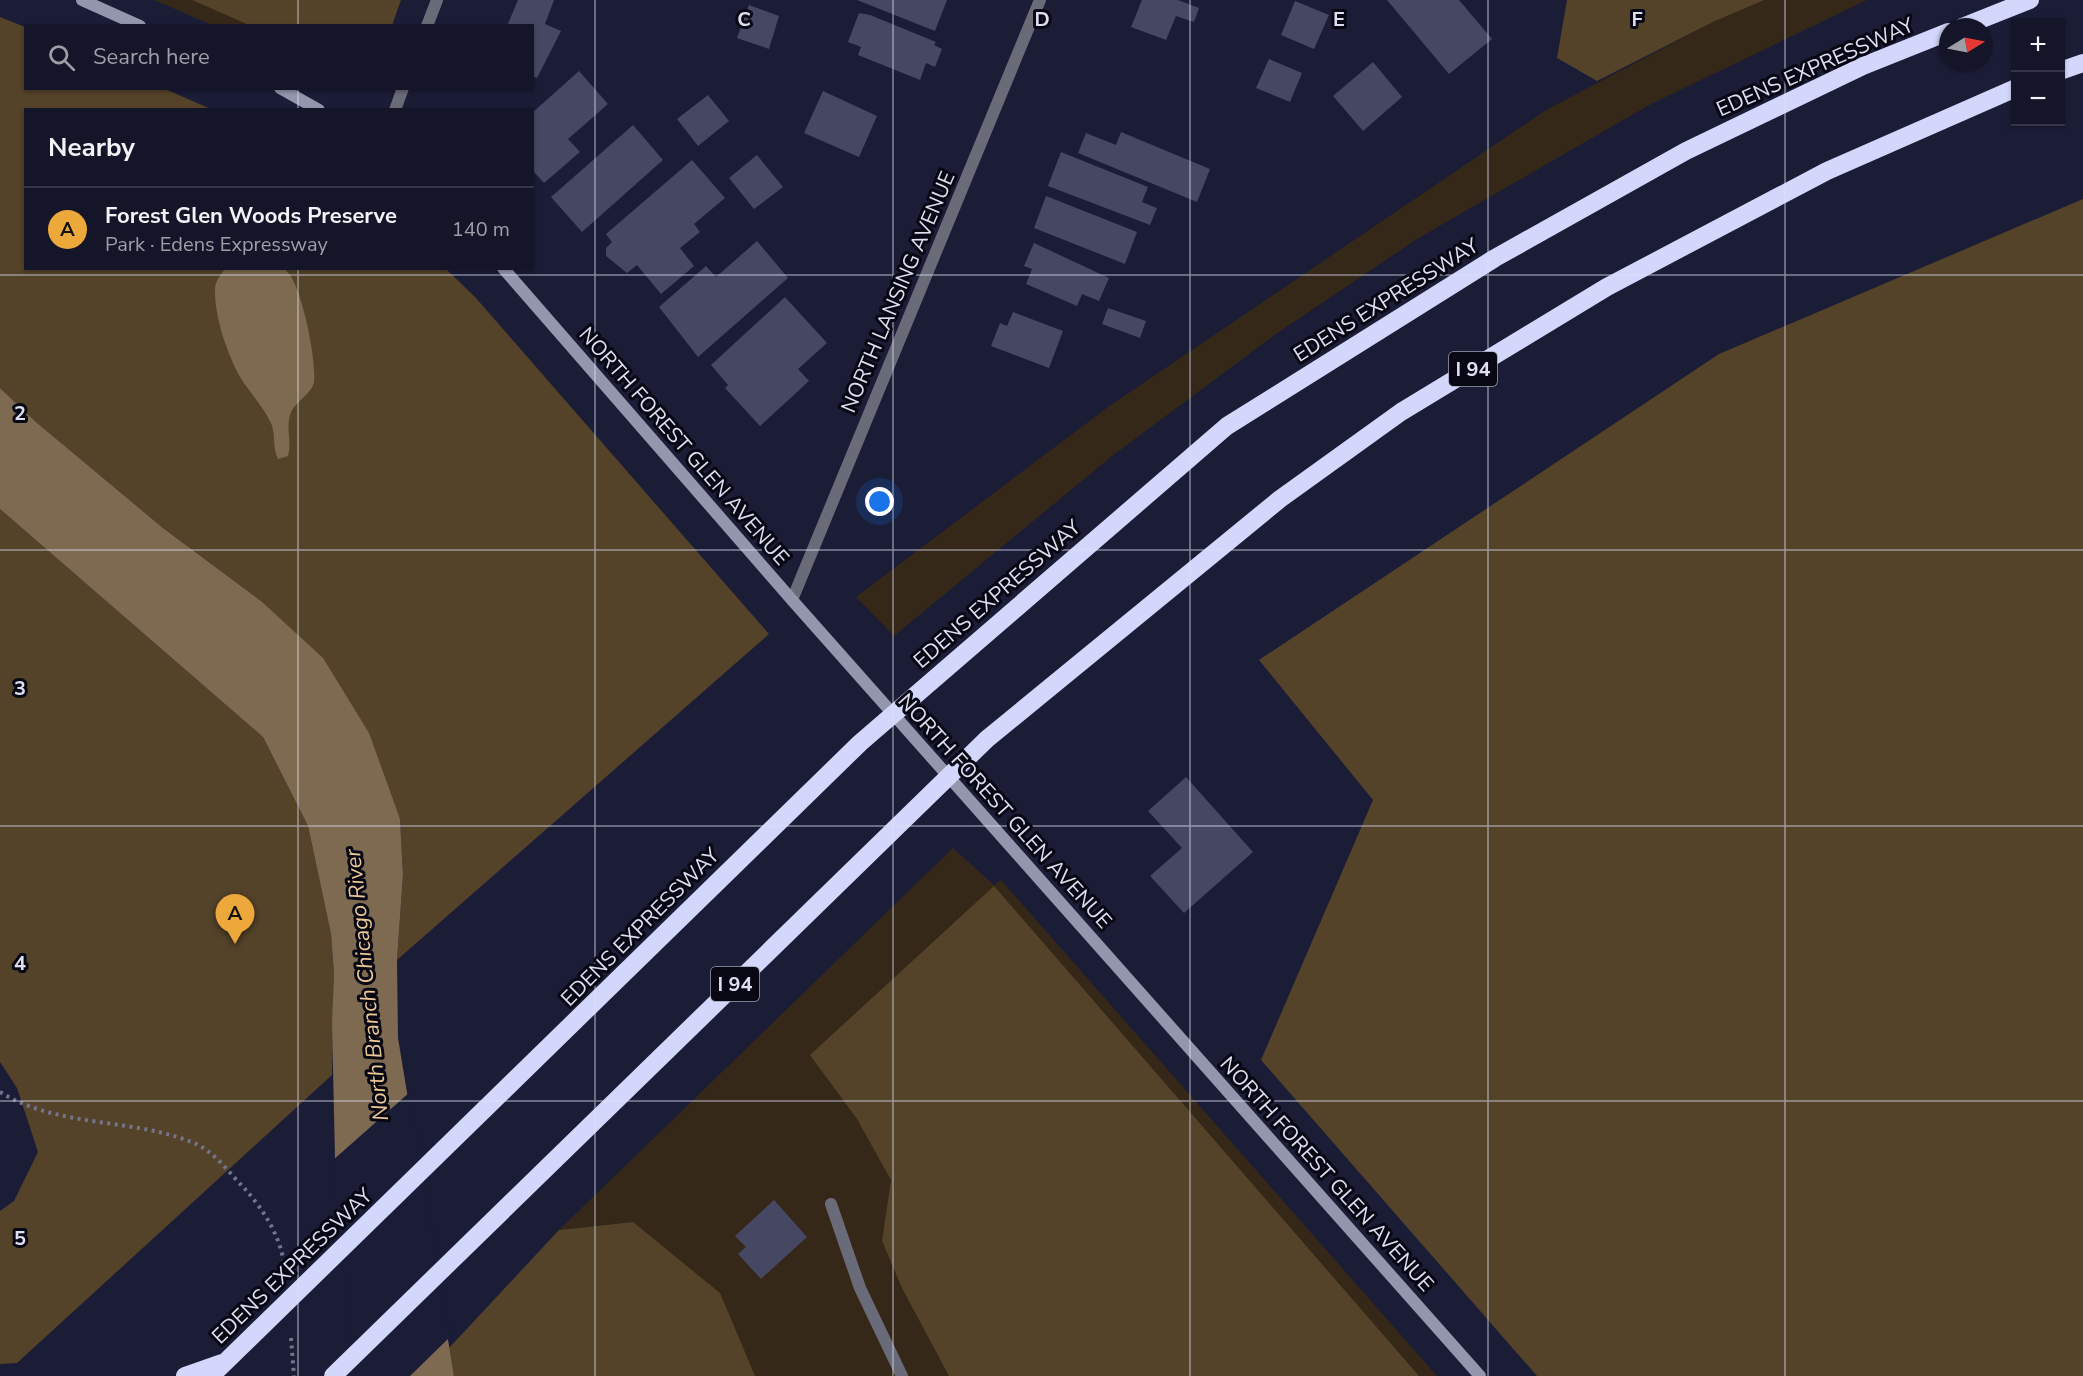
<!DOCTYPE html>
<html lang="en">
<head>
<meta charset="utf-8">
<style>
	body { margin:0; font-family:"Nunito Sans",sans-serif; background:#1d1e30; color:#f1f3f6 }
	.controls { position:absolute; right:18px; top:18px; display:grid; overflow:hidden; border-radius:0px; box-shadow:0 2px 4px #0004 }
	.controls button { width:54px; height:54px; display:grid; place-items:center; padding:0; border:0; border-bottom:2px solid #333445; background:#141528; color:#f1f3f6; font:30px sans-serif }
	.compass { position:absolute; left:1939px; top:18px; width:54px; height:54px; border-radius:50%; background:#141528; box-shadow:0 2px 4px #0004; rotate:80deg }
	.you { position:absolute; left:880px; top:502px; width:21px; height:21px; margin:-15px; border:4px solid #fff; border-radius:50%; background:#1a73e8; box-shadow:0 0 0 9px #1a73e833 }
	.badge { display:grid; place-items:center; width:39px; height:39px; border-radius:50%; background:#eda83b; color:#111; font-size:20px; font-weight:700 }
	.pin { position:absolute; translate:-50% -50px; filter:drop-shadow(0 2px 3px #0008) }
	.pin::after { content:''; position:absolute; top:32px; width:21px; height:18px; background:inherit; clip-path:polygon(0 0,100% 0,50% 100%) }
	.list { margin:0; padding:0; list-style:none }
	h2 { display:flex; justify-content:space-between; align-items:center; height:78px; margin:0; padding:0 24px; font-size:26px }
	h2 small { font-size:20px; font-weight:400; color:#9d9fa8 }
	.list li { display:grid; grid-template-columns:39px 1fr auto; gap:18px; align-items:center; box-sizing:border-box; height:84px; padding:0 24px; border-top:2px solid #333445 }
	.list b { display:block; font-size:22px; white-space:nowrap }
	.list p { margin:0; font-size:20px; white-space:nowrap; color:#9d9fa8 }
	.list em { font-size:20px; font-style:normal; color:#9d9fa8 }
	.icon { flex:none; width:33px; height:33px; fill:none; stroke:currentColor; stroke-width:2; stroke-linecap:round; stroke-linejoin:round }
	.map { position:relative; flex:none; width:2083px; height:1376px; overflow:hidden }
	.search { position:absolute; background:#141528; box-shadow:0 2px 4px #0004; left:24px; top:24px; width:510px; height:66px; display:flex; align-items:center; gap:15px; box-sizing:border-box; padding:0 21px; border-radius:0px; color:#9d9fa8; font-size:22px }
	.panel { position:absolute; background:#141528; box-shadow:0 2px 4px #0004; left:24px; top:108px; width:510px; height:162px; border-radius:0px }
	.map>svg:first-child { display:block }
	.green { fill:#352818 }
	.forest { fill:#544229 }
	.water { fill:#7e6a51 }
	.pier { fill:#1b1c36 }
	.building { fill:#464863 }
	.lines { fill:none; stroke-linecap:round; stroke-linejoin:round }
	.path { stroke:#73758b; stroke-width:4; stroke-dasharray:3 4.5; stroke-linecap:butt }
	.lane { stroke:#696b79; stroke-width:12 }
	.street { stroke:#696b79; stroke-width:12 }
	.secondary { stroke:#9496ad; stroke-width:12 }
	.highway { stroke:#d3d7fb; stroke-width:18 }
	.grid { fill:none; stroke:#dee0f2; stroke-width:1.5; stroke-opacity:0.55 }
	.labels { text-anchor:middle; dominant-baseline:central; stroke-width:6; stroke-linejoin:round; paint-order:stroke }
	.shield { fill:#070813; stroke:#9e9faf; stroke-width:1.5 }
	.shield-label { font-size:20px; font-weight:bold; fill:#dee0f2 }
	.street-label { font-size:21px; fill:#dee0f2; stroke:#070813 }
	.water-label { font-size:22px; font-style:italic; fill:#edc998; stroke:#070813 }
	.grid-label { font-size:20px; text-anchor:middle; font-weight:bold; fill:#dee0f2; stroke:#070813; stroke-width:6; stroke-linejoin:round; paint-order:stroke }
</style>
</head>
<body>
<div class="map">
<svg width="2083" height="1376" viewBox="0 0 2083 1376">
	<rect width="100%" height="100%" fill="#1b1c36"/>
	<path class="green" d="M154,0H401L392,26L212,25Z
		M1692,0H1867L1651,104L1417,239L1276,334L1112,456L894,636L856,597L1108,407L1546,110L1715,21Z
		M953,848L994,885L1001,880L1437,1376H484L632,1222L559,1230Z"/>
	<path class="forest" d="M192,0H401L392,25H249Z
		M1567,0H1764L1715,21L1597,81L1557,58Z
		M0,17L25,27L26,88L165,89L211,109L26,110V268L446,269L475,297L769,634L397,960L403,875L400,819L261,601L163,528L36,422L0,388Z
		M2083,199V1376H1537L1261,1060L1373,800L1259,660L1719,354Z
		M0,509L263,737L308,826L331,934L334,974L332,1075L17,1363L0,1364V1211L14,1201L38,1152L17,1088L0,1062Z
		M994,886L1419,1376H949L902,1288L882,1241L891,1180L857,1119L810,1055Z
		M633,1222L720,1293L755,1376H454L449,1348L559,1230Z"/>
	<path class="water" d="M225,269H284C301,278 317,362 314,382C312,394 294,402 290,415C286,429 292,442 288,456L278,459C272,447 276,434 271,423C263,406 250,393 240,377C227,353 214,316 215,288C215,282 221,274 225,269Z
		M0,388L36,422L163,528L261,601L323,658L369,733L400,819L403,875L397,960L398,1038L454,1376H358L335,1159L332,1023L334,974L331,934L308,826L263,737L0,509Z"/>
	<path class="pier" d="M410,1092L450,1337L410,1376H355L332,1161Z"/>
	<path class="building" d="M518,0H554L545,24L561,31L537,78L532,76V26H507Z
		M857,0H947L935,31Z
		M1142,0H1178L1199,8L1194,22L1176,16L1166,40L1131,27Z
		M1387,0H1459L1492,39L1449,74Z
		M1295,1L1329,15L1314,49L1281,35Z
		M749,5L779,16L769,49L737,38Z
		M859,13L870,15L936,42L934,45L942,49L935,67L926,63L920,80L858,55L861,47L848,42Z
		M1269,59L1302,73L1290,102L1256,88Z
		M1373,62L1402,97L1363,131L1333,96Z
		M579,71L608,104L568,139L580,152L544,183L532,170V113Z
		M823,91L877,116L859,157L804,133Z
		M708,95L729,121L698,146L677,119Z
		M633,125L663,160L582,232L551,197Z
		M1121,132L1210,169L1197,202L1078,153L1086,133L1116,145Z
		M1061,152L1148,187L1142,202L1157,208L1150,225L1048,186Z
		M757,155L783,187L754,209L729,178Z
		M692,160L725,198L694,224L700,232L680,248L694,266L661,294L637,265L627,273L606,256V248L612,242L606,234Z
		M1046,196L1137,232L1125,264L1034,228Z
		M757,241L788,278L698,357L659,307L706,266L716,277Z
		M1034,243L1109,278L1099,301L1082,294L1077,306L1026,284L1032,269L1024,266Z
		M785,297L827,343L798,369L809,381L760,426L725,388L728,385L711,365Z
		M1108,308L1146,321L1140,338L1102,324Z
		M1013,312L1063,331L1049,368L991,346L1000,323L1007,326Z
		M1186,777L1253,852L1184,913L1150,876L1182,848L1148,811Z
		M774,1200L807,1237L761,1279L738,1254L746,1247L735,1236Z"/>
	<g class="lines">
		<path class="path" d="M0,1092C61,1129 131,1117 194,1143C214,1151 230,1174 245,1189C263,1209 281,1237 284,1265
			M291,1338L294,1376"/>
		<path class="lane" d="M831,1204L860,1288L902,1376"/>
		<path class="street" d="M427,26L437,0
			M395,110L403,88
			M792,600L1040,0"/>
		<path class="secondary" d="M82,0L140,26
			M280,88L319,110
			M503,268L792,600L1480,1376"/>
		<path class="highway" d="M1962,27L2030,0
			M2060,71L2083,63
			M185,1376L222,1363
			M211,1376L860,743L1227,426L1495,258L1686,151L1863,66L1948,32
			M333,1376L987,739L1280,499L1401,412L1607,287L1827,171L2016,88"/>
	</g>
	<path class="grid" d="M298,0V26M595,0V1376M893,0V1376M1190,0V1376M1488,0V1376M1785,0V1376M298,88V110M298,268V1376M0,275H2083M0,550H2083M0,826H2083M0,1101H2083"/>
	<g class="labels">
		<g class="shield">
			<rect x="1449" y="352" width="48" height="34" rx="4.5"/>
			<rect x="711" y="967" width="48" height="34" rx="4.5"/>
		</g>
		<g class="shield-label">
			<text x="1473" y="369">I 94</text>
			<text x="735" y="984">I 94</text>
		</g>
		<g class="street-label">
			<text transform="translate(1815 67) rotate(-24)">EDENS EXPRESSWAY</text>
			<text transform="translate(898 292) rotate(-67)">NORTH LANSING AVENUE</text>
			<text transform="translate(1386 300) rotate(-32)">EDENS EXPRESSWAY</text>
			<text transform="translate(684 446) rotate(49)">NORTH FOREST GLEN AVENUE</text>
			<text transform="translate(997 594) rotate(-41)">EDENS EXPRESSWAY</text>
			<text transform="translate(1005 811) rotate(48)">NORTH FOREST GLEN AVENUE</text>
			<text transform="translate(640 927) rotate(-45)">EDENS EXPRESSWAY</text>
			<text transform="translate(1327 1174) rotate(48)">NORTH FOREST GLEN AVENUE</text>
			<text transform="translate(292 1266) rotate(-44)">EDENS EXPRESSWAY</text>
		</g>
		<g class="water-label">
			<text transform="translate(367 985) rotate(-96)">North Branch Chicago River</text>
		</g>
	</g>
	<g class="grid-label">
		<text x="744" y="26">C</text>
		<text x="1042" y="26">D</text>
		<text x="1339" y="26">E</text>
		<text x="1637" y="26">F</text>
		<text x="20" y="420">2</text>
		<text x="20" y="695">3</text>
		<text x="20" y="970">4</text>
		<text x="20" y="1245">5</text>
	</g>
</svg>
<div class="controls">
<button>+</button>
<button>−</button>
</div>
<svg class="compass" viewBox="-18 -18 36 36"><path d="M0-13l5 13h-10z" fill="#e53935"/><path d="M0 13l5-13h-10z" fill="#9d9fa8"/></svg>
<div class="you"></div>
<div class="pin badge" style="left:235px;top:944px">A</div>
<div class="search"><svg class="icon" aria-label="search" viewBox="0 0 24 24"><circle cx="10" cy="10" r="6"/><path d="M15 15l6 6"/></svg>Search here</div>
<section class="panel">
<h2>Nearby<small></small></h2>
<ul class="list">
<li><span class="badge">A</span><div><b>Forest Glen Woods Preserve</b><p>Park · Edens Expressway</p></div><em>140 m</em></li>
</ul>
</section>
</div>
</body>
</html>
